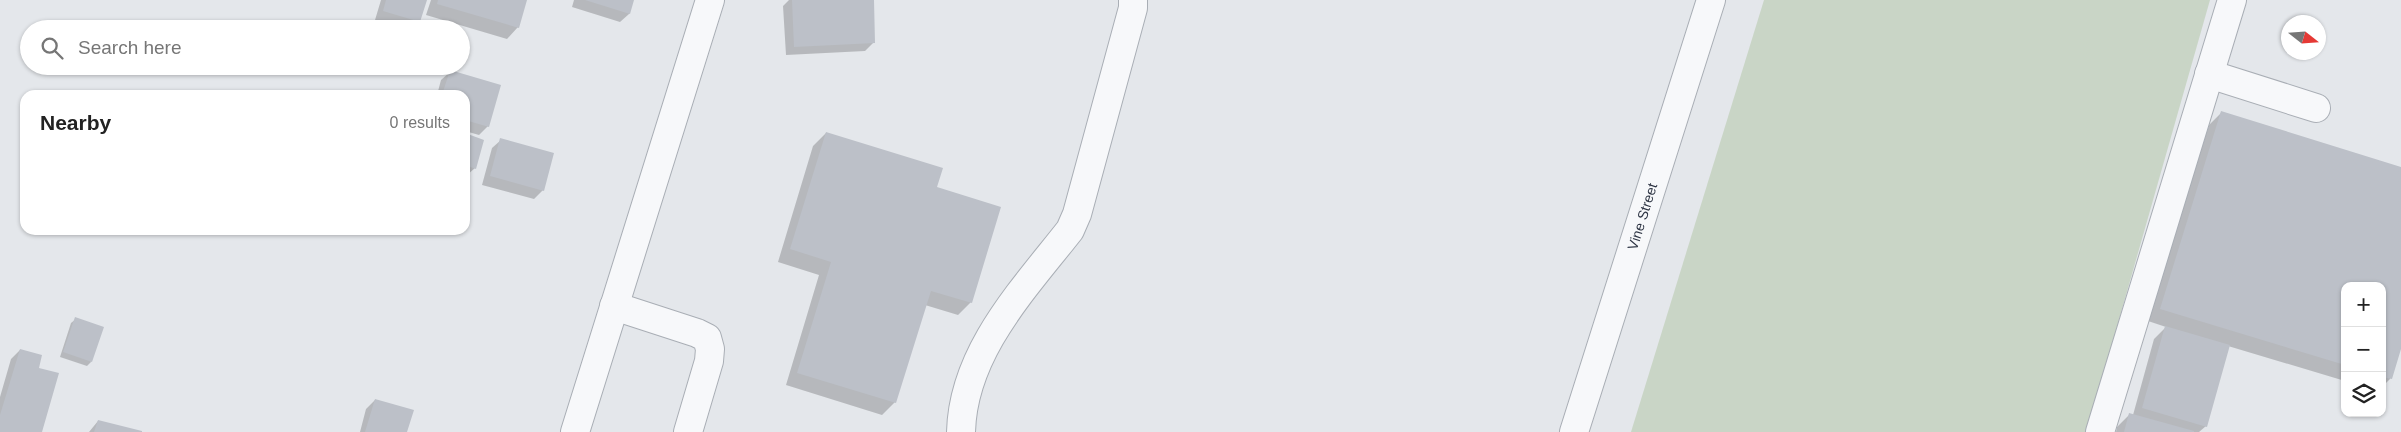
<!DOCTYPE html>
<html lang="en">
<head>
<meta charset="utf-8">
<style>
	body { margin:0; font-family:Helvetica,sans-serif; background:#f6f6f6; color:#222 }
	.controls { position:absolute; right:15px; bottom:15px; display:grid; overflow:hidden; border-radius:10px; box-shadow:0 1px 4px #0004 }
	.controls button { width:45px; height:45px; display:grid; place-items:center; padding:0; border:0; border-bottom:1px solid #e0e0e0; background:#fff; color:#222; font:25px sans-serif }
	.compass { position:absolute; left:2281px; top:15px; width:45px; height:45px; border-radius:50%; background:#fff; box-shadow:0 1px 4px #0004; rotate:107deg }
	.list { margin:0; padding:0; list-style:none }
	h2 { display:flex; justify-content:space-between; align-items:center; height:65px; margin:0; padding:0 20px; font-size:21px }
	h2 small { font-size:16px; font-weight:400; color:#767676 }
	.icon { flex:none; width:28px; height:28px; fill:none; stroke:currentColor; stroke-width:2; stroke-linecap:round; stroke-linejoin:round }
	.map { position:relative; flex:none; width:2401px; height:432px; overflow:hidden }
	.search { position:absolute; background:#fff; box-shadow:0 1px 4px #0004; left:20px; top:20px; width:450px; height:55px; display:flex; align-items:center; gap:12px; box-sizing:border-box; padding:0 18px; border-radius:28px; color:#767676; font-size:19px }
	.panel { position:absolute; background:#fff; box-shadow:0 1px 4px #0004; left:20px; top:90px; width:450px; height:145px; border-radius:15px }
	.map>svg:first-child { display:block }
	.green { fill:#c9d5c6 }
	.shadow { fill:#0003 }
	.building { fill:#bcc0c8 }
	.lines { fill:none; stroke-linecap:round; stroke-linejoin:round }
	.minor-casing { stroke:#a9aeb5; stroke-width:30 }
	.minor { stroke:#f7f8fa; stroke-width:28 }
	.labels { text-anchor:middle; dominant-baseline:central; stroke-width:4; stroke-linejoin:round; paint-order:stroke }
	.street-label { font-size:14px; fill:#2d3443; stroke:#f4f6f9 }
</style>
</head>
<body>
<div class="map">
<svg width="2401" height="432" viewBox="0 0 2401 432">
	<rect width="100%" height="100%" fill="#e4e7eb"/>
	<path class="green" d="M1764,0H2210L2087,432H1631Z"/>
	<path class="shadow" d="M381,0H426L419,22L412,29L375,20Z
		M431,0H526L518,27L507,39L426,15Z
		M574,0H633L629,14L620,22L572,7Z
		M789,0H872L874,42L865,51L786,55L783,6Z
		M450,72L488,126L479,135L465,131V95H437L441,80Z
		M2221,113L2401,168V345L2390,379L2382,387V286H2345V381L2228,346L2206,426L2199,432H2116L2117,427L2130,414L2133,415L2154,339L2166,327L2148,321L2209,125Z
		M826,133L935,188L971,302L958,315L925,305L895,402L882,415L786,385L819,275L778,262L813,146Z
		M465,135L475,168L466,176H465Z
		M501,140L543,190L534,199L482,185L492,148Z
		M76,319L91,362L87,366L60,357L71,323Z
		M20,350L37,369L40,432H0V397L11,359Z
		M375,400L406,432H360L366,409Z
		M98,421L140,432H89Z"/>
	<path class="building" d="M386,0H427L420,22L383,11Z
		M438,0H527L519,28L437,4Z
		M585,0H634L630,14Z
		M792,0H874L875,43L794,47Z
		M450,70L501,85L489,127L465,120V95H442Z
		M2221,111L2401,167V349L2392,379L2382,377V286H2345V365L2160,309Z
		M826,132L943,168L937,187L1001,207L972,303L931,291L896,403L797,373L831,262L790,249Z
		M465,133L484,140L476,169L465,165Z
		M500,138L554,153L544,191L490,176Z
		M75,317L104,327L92,362L63,352Z
		M2165,326L2230,345L2207,427L2142,408Z
		M20,349L42,355L39,368L59,373L42,432H0V415Z
		M375,399L414,410L407,432H365Z
		M2129,413L2194,431V432H2124Z
		M98,420L142,431V432H94Z"/>
	<g class="lines">
		<defs>
			<g id="minor">
				<path d="M2209,74L2316,108"/>
				<path d="M614,306L697,333L707,338L710,349L709,361L688,432"/>
				<path d="M575,432L710,0"/>
				<path d="M961,432C963,352 1023,290 1070,230L1077,214L1133,8V0"/>
				<path id="s1" d="M1574,432L1711,0"/>
				<path d="M2100,432L2232,0"/>
			</g>
		</defs>
		<use href="#minor" class="minor-casing"/>
		<use href="#minor" class="minor"/>
	</g>
	<g class="labels">
		<g class="street-label">
			<text stroke="none"><textPath href="#s1" startOffset="226">Vine Street</textPath></text>
		</g>
	</g>
</svg>
<div class="controls">
<button>+</button>
<button>−</button>
<button><svg class="icon" aria-label="layers" viewBox="0 0 24 24"><path d="M12 4l9 5-9 5-9-5zM3 14l9 5 9-5"/></svg></button>
</div>
<svg class="compass" viewBox="-18 -18 36 36"><path d="M0-13l5 13h-10z" fill="#e53935"/><path d="M0 13l5-13h-10z" fill="#767676"/></svg>
<div class="search"><svg class="icon" aria-label="search" viewBox="0 0 24 24"><circle cx="10" cy="10" r="6"/><path d="M15 15l6 6"/></svg>Search here</div>
<section class="panel">
<h2>Nearby<small>0 results</small></h2>
<ul class="list">
</ul>
</section>
</div>
</body>
</html>
